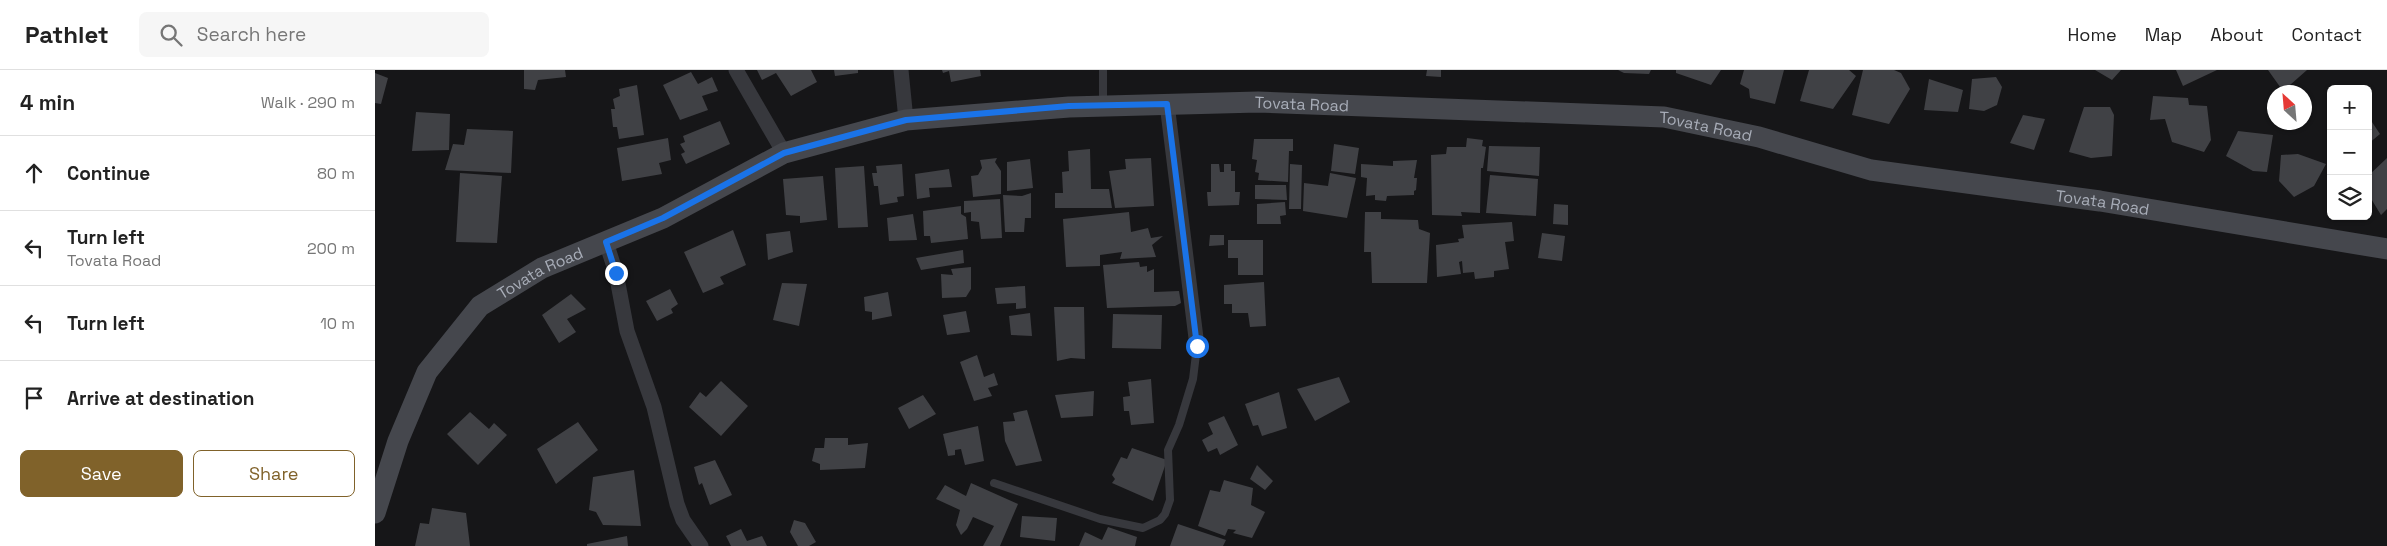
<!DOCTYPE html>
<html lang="en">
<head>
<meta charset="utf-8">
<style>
	body { margin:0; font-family:"Space Grotesk",sans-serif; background:#f6f6f6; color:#222 }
	.controls { position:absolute; right:15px; top:15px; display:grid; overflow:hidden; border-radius:8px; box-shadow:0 1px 4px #0004 }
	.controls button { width:45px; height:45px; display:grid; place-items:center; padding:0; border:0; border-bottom:1px solid #e0e0e0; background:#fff; color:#222; font:25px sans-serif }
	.compass { position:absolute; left:1892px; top:15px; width:45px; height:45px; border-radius:50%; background:#fff; box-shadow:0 1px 4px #0004; rotate:334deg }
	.stop { position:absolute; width:15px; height:15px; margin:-11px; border:4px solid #1a73e8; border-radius:50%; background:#fff }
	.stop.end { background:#1a73e8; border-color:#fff; box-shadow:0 1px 5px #0008 }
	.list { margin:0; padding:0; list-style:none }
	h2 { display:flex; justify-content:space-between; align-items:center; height:65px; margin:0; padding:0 20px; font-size:21px }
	h2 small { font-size:16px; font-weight:400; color:#767676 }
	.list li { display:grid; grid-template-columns:32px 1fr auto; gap:15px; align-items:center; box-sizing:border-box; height:75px; padding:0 20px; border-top:1px solid #e0e0e0 }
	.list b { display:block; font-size:19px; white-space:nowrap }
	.list p { margin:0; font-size:16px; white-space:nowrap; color:#767676 }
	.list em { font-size:16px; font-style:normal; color:#767676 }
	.actions { display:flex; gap:10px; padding:15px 20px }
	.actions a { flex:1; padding:11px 0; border:1px solid #80622a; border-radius:8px; text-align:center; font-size:18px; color:#80622a }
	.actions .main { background:#80622a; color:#fff }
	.icon { flex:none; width:28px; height:28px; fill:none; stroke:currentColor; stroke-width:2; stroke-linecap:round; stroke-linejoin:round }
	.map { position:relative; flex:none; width:2012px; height:476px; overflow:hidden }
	header { display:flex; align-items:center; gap:30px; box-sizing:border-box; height:70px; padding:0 25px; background:#fff; border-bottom:1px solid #e0e0e0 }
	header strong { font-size:24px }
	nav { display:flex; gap:28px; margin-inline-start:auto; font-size:18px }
	.search { width:350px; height:45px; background:#f6f6f6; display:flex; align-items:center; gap:12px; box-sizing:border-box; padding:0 18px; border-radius:8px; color:#767676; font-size:19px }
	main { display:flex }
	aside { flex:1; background:#fff }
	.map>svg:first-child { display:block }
	.building { fill:#404145 }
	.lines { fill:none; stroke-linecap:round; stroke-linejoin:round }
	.lane { stroke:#37383d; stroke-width:8 }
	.street { stroke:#37383d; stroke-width:15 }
	.secondary { stroke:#45474d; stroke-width:21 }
	.route { stroke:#1a73e8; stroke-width:6 }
	.labels { text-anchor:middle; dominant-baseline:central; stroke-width:4; stroke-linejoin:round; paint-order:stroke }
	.street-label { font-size:16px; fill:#a8adb8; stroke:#111113 }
</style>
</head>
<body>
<header>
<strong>Pathlet</strong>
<div class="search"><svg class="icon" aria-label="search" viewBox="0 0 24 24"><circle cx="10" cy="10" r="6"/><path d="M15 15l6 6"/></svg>Search here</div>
<nav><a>Home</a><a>Map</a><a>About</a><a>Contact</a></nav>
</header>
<main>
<aside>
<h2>4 min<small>Walk · 290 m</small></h2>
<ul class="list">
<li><svg class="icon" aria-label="ahead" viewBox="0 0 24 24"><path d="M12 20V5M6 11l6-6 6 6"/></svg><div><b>Continue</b></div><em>80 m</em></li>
<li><svg class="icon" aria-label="left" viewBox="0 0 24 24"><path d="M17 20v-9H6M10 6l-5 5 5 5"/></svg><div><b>Turn left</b><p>Tovata Road</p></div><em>200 m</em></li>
<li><svg class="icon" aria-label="left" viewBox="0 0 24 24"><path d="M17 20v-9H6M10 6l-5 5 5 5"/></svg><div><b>Turn left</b></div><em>10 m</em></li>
<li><svg class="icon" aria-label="arrive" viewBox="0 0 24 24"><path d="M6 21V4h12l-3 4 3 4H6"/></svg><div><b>Arrive at destination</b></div></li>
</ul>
<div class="actions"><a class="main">Save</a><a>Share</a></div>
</aside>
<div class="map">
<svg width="2012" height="476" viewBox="0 0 2012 476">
	<rect width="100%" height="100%" fill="#161618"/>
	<path class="building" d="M149,0H190L191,7L163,10L160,20L149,19Z
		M382,0H436L442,12L416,26L401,3L387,10Z
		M459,0H483V3L460,6Z
		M567,0H605L606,6L576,12L574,1L568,3Z
		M1052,0H1066V7L1051,6Z
		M1243,0H1276L1274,4L1249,3Z
		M1301,0H1346L1336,15L1301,3Z
		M1369,0H1409L1400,34L1375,28L1374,19L1365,14Z
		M1434,0H1474L1481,6L1458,39L1425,31Z
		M1488,0H1519L1526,3L1535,19L1514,54L1477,45Z
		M1720,0H1746L1737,10Z
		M1801,0H1842L1808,16Z
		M1893,0H1932L1908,21Z
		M316,2L323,14L337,7L343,21L327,26L333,40L305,50L288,15Z
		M0,3L13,8L6,34L0,33Z
		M1621,7L1627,17L1622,35L1609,41L1594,39L1597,9Z
		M1554,9L1588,20L1583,42L1549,40Z
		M262,15L269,65L244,69L242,57H238L236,39H240L238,29L245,26L244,19Z
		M1778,26L1813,28L1814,35L1832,36L1836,70L1829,82L1797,72L1790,49L1775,50Z
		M1709,37H1735L1739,45L1737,86L1716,88L1694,82Z
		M41,42L75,44L74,80L37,81Z
		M1648,45L1670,49L1659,80L1635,73Z
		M1993,46L2005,64L1993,74Z
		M345,51L355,74L311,94L306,84L310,82L305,74L310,72L308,66Z
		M92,59L138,61L136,103L70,100L78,74L89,75Z
		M1863,61L1898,65L1892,102L1878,101L1851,86Z
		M293,68L296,90L284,93L287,104L247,111L242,78Z
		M1092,68L1108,70L1107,76L1111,77L1108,98H1106L1105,143L1086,142L1087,146L1057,145L1056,85L1071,84L1072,77H1091Z
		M879,69H918V81H914L913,112L883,110L884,103L880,102L882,90L877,89Z
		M959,74L984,78L980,104L956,101Z
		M1114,76L1165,77L1164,106L1112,101Z
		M715,79L716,119H734L737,138H680V123H688L687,102L694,101L693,81Z
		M1923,84L1951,94L1939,116L1919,127L1904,111L1906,85Z
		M622,88L620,92L626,101V124L598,127L596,106L603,105L607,98L605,90Z
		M776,88L779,136L740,138L734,101L751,99L750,89Z
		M2012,88V139L2006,145L1995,127L1993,128V106Z
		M655,89L658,118L632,121V92Z
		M1042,90L1039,108H1042L1041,120L1039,121V125L1012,126L1011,131L1000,130V125L991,126L992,108L986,107V94L1018,96V91Z
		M527,94L529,126L522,127L523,132L505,135L503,116H499L497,103H502L501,96Z
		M836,94H844L845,102H849V94H856V101H860V122H865L864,135L833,136L832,122H836Z
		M915,94L927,95L926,139H914Z
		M489,96L493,157L463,158L460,98Z
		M574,99L577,117L554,118L555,127L542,129L540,104Z
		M85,103L127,106L122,173L81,172Z
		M955,103L981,108L972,148L928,141L929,113L953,116Z
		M1115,105L1163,109L1161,146L1111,143Z
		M448,106L452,150L425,153V146L411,145L408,109Z
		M880,115H911L912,130L880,129Z
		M656,123V148H650L649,162H630L628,125L647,126Z
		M625,129L627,168L606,169L604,152L596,151V142L589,143V131Z
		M910,132L911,145L905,146L906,154H882V134Z
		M1179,134L1193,135V155L1178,154Z
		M586,136V144L591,147L593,169L556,173L555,166H549L548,141Z
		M754,142L756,162L773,158L776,168L788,166L777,175L781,187L745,189L747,182L725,185V196L691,197L688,149Z
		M990,142H1006V149L1043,150L1044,159L1055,163L1052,213H997L996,182H989Z
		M538,144L542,170L514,171L512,148Z
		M1137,152L1139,171L1130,172L1134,199L1119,201V207L1100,209L1099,202L1088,203L1087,191L1084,192L1086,204L1062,207L1061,175L1084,172L1083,169L1089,168L1087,155Z
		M358,160L371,195L345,207L349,214L328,223L309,182Z
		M415,161L418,182L393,190L391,164Z
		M1167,163L1190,166L1187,191L1163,188Z
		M835,165H849V175L834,176Z
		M853,170H888V205H863V188H853Z
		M588,180L589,193L546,200L541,188Z
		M764,192L765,197L772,196V202L779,199V222L804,221L806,233L800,236L732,238L728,195Z
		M596,197V219L591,227L567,228L566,204L578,205L576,199Z
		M889,212L891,256L875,257L873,243H857V234H849V215Z
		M407,213L432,214L424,256L398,250Z
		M650,216L651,238L641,239V233L622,234L620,218Z
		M295,219L303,234L296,239L298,243L282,251L271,231Z
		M513,222L517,246L497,250V242L490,241L489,227Z
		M196,224L211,239L192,249L201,262L184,273L167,245Z
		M679,237H709L710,289L696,288L682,291Z
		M591,241L595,262L572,265L568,245Z
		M655,243L657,266L636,265L634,246Z
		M738,244L787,245L786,279L737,278Z
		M602,285L609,307L619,303L623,315L613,318L617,326L599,331L585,292Z
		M964,307L975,332L940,351L922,319Z
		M776,309L779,353L756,355L754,341H749L748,327L755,326L753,312Z
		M346,311L373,336L346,366L314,337L325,322L331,327Z
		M719,321L718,346L686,348L680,325Z
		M904,322L912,358L887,366L883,355L878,356L870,334Z
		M548,325L561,344L534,359L523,338Z
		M652,340L667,391L641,396L630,371L628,352L640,351L638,343Z
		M95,342L114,359L119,353L132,365L103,395L72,364Z
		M849,346L863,375L845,385L842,378L833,382L827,370L838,364L833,353Z
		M203,352L223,380L181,414L162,379Z
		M603,356L609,391L590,395L586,379L580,380V385L573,386L568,364Z
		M450,368H473V375L493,373L490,398L445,400V394L437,391L440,378H449Z
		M757,378L792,390L778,431L737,413L740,409L737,405L746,387L752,389Z
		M340,390L357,425L335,435L327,413L324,415L319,397Z
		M882,395L898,411L890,420L875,409Z
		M259,400L266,456L228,455L221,442L214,440L218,407Z
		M849,410L878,418L876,435L890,442L877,468L858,463L861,460L853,459L850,466L823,456L835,420L845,422Z
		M596,413L643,434L625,476H608L619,456L598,447L592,459L586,465L581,455L585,440L561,429L570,415L591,426Z
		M57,438L91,443L95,476H40L45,453L54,454Z
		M647,446L682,448L680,471L645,467Z
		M419,450L430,453L441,472L434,476H423L415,462Z
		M803,454L851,470L848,476H795Z
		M733,457L762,467L760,476H704L710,462L727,470Z
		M366,459L372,471L387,466L392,476H356L351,466Z
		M252,466L253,476H212V474Z"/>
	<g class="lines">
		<path class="lane" d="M728,0V35
			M619,413L725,449L768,458L785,450L790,444L795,430L793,380L804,355L818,309L822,276"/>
		<path class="street" d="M361,0L409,83
			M526,0L531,50
			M792,34L822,276
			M231,172L241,203L252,261L279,337L302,434L308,450L326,476"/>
		<path class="secondary" id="s1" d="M0,443L23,371L52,302L105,236L167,198L288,148L409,83L531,50L694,37L883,32L1289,47L1384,67L1496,100L1725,131L2012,179"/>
	</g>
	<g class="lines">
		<path class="route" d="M241,203L231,172L288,148L409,83L531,50L694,36L792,34L822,276"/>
	</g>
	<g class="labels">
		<g class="street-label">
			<text stroke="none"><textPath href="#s1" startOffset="1099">Tovata Road</textPath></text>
			<text stroke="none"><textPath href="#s1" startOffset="1504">Tovata Road</textPath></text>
			<text stroke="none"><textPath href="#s1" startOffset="1909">Tovata Road</textPath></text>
			<text stroke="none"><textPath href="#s1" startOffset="304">Tovata Road</textPath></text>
		</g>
	</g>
</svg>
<div class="controls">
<button>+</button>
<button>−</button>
<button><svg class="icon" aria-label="layers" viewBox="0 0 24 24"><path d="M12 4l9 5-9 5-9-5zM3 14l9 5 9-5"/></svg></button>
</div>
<svg class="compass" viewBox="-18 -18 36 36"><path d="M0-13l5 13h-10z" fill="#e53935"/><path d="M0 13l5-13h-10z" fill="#767676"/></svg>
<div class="stop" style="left:822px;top:276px"></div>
<div class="stop end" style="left:241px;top:203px"></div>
</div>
</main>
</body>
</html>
